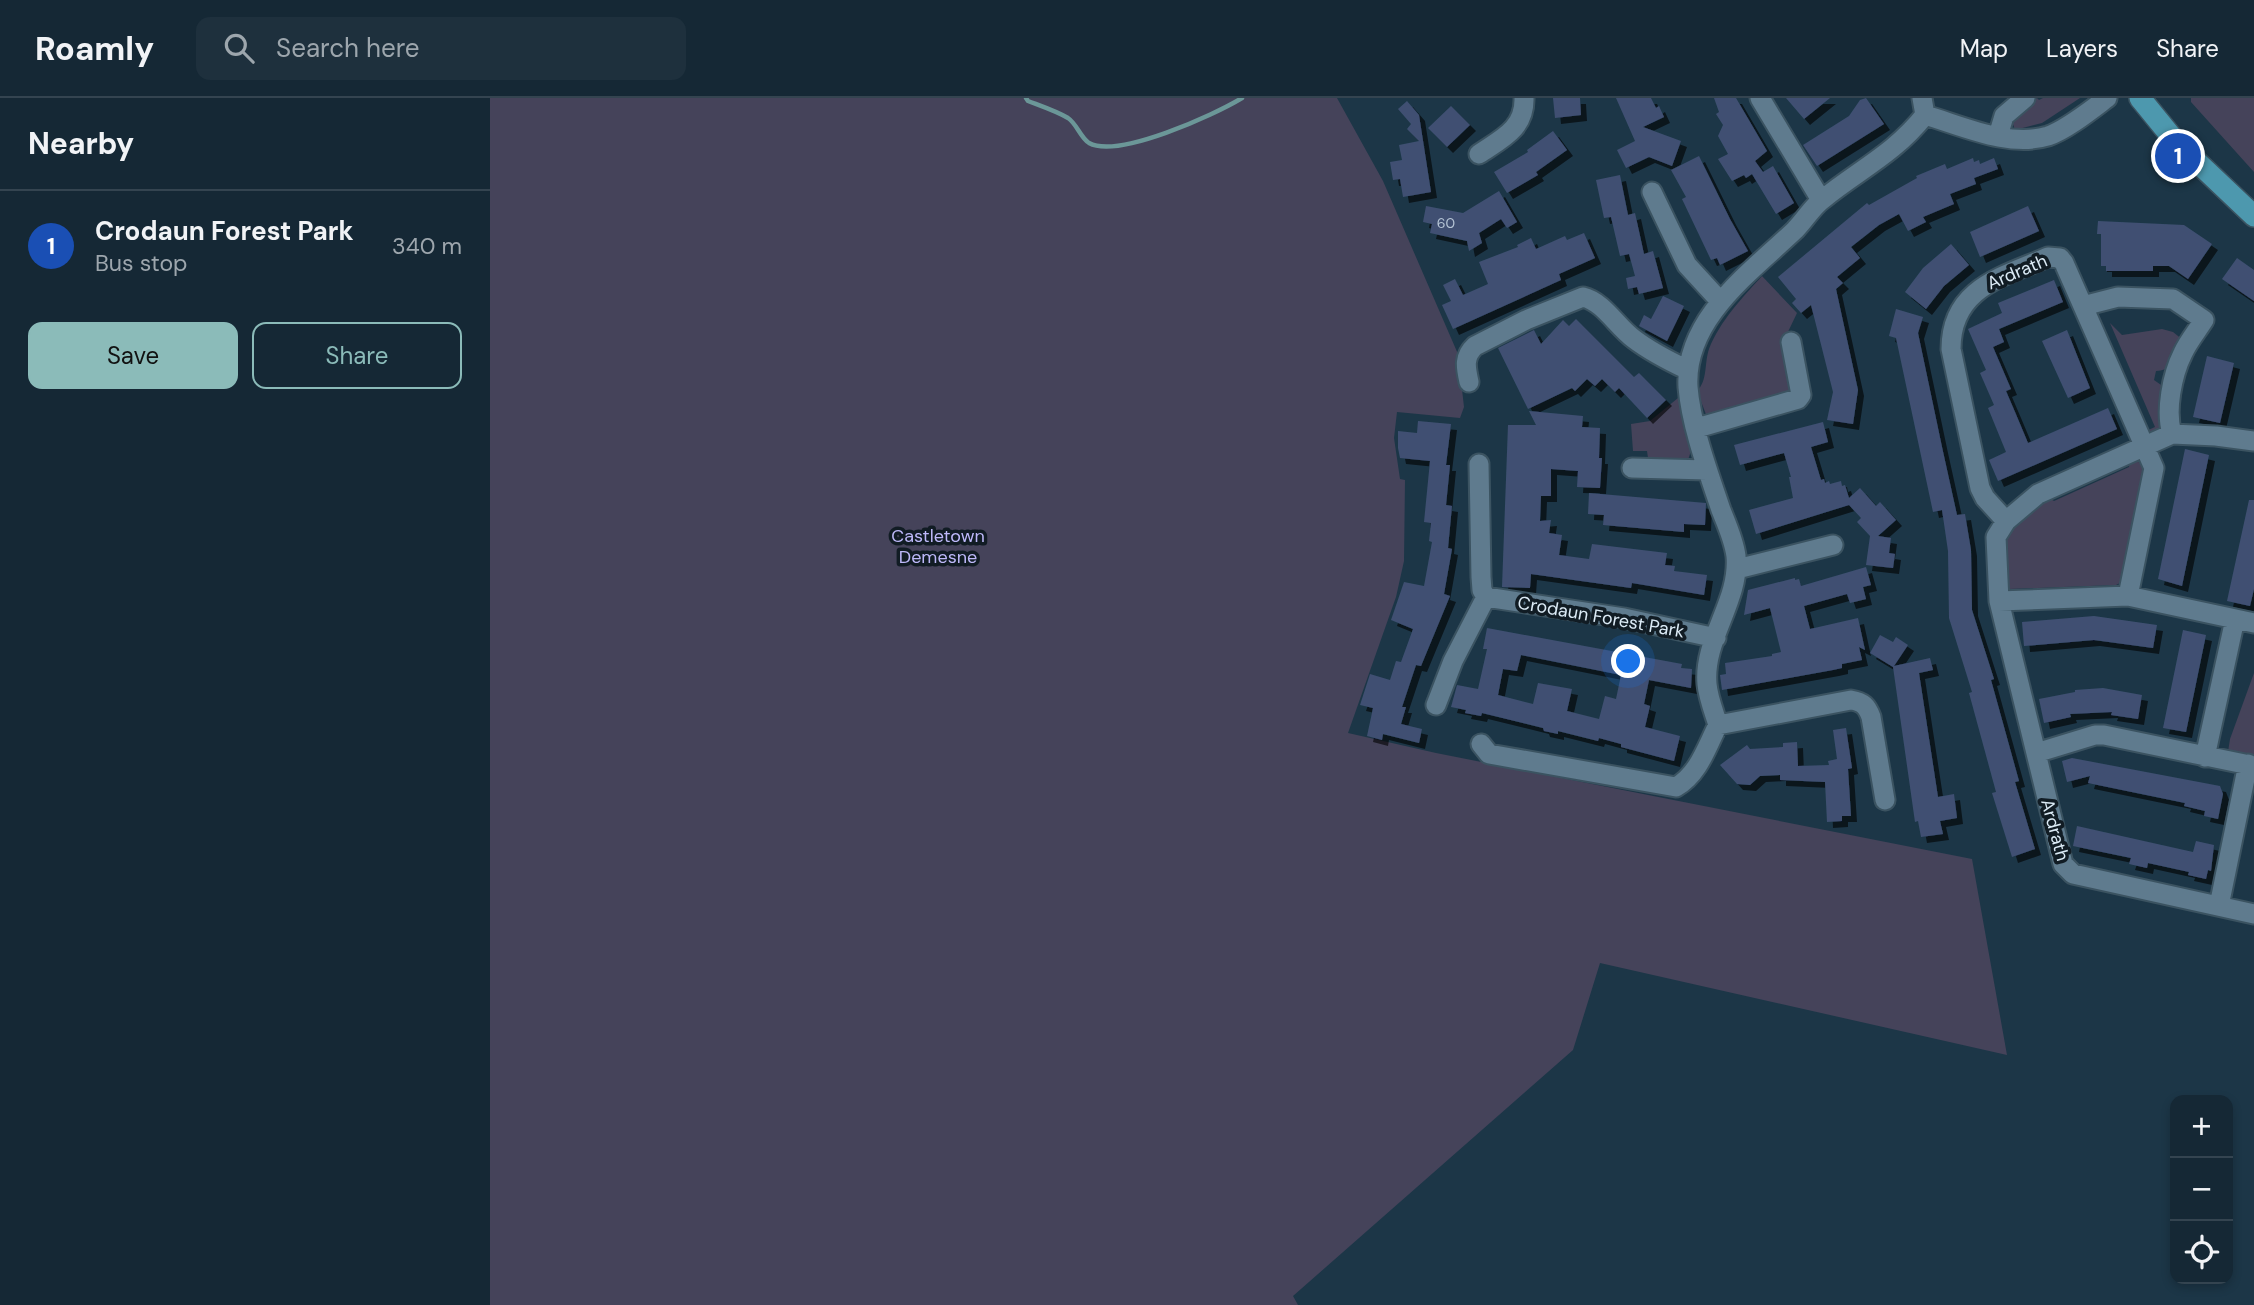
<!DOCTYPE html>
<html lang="en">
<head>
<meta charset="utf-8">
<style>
	body { margin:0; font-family:"DM Sans",sans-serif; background:#1e303d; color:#f1f3f6 }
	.controls { position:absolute; right:21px; bottom:21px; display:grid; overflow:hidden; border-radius:14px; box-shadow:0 4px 10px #0003 }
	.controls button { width:63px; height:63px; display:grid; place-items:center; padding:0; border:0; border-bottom:2px solid #344450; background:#152835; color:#f1f3f6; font:35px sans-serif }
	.you { position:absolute; left:1139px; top:564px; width:24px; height:24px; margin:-18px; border:5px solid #fff; border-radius:50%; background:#1a73e8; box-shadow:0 0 0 10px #1a73e833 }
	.badge { display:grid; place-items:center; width:46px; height:46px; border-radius:50%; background:#8bbbb9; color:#fff; font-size:23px; font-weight:700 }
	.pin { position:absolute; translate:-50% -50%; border:4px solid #fff; box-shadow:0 2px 7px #0006 }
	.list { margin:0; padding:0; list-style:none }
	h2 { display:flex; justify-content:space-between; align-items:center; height:91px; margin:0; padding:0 28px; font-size:30px }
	h2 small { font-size:23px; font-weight:400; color:#9da6ad }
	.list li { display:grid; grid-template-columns:46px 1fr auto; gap:21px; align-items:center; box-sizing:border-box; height:112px; padding:0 28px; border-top:2px solid #344450 }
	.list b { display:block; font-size:26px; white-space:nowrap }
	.list p { margin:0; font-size:23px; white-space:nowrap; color:#9da6ad }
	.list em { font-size:23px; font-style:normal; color:#9da6ad }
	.actions { display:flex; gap:14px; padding:21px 28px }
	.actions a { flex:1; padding:16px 0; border:2px solid #8bbbb9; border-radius:14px; text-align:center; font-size:24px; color:#8bbbb9 }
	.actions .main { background:#8bbbb9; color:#111 }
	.icon { flex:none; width:38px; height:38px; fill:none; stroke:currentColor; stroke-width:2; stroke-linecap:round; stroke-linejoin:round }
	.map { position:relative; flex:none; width:1764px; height:1207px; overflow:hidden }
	header { display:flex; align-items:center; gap:42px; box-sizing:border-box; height:98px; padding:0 35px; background:#152835; border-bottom:2px solid #344450 }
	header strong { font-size:33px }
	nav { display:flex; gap:38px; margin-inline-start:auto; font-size:24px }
	.search { width:490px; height:63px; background:#1e303d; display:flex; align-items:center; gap:18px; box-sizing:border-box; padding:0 24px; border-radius:14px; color:#9da6ad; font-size:26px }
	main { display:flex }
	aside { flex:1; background:#152835 }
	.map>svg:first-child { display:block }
	.green { fill:#45435a }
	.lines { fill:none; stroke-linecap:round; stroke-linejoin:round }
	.stream { stroke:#6b9798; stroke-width:4.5 }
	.building { fill:#3f5072; fill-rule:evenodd; filter:url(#shadow) }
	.minor-casing { stroke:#3b5361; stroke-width:23 }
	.major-casing { stroke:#3b5361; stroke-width:24 }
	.minor { stroke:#5f7b8e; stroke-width:19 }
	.major { stroke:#4d98ae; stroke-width:21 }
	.labels { text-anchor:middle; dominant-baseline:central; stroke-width:7; stroke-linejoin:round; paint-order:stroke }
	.number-label { font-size:14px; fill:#b5c4d5 }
	.street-label { font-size:18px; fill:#dcebf6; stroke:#111c24 }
	.park-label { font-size:18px; fill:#beb9fa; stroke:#111c24 }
</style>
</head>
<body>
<header>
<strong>Roamly</strong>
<div class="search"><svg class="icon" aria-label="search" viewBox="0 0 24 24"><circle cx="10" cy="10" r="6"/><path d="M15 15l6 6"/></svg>Search here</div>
<nav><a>Map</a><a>Layers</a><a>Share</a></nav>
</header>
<main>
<aside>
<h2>Nearby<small></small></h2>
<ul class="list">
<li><span class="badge" style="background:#1a4fb4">1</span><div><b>Crodaun Forest Park</b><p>Bus stop</p></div><em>340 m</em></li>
</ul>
<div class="actions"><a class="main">Save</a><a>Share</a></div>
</aside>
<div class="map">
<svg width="1764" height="1207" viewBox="0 0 1764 1207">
	<defs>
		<filter id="shadow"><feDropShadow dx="6" dy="6" stdDeviation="0" flood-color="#0009"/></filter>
	</defs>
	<rect width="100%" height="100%" fill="#1c3647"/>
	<path class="green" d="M0,0H847L893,83L968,256L974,309L970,320L907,314L904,340L910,381L915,382L914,463L906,499L858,635L946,655L1482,761L1517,957L1110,865L1083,952L803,1198L808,1207H0Z
		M1547,0L1549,2L1553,0H1590L1552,25L1525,32L1522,23Z
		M1701,0H1764V74L1701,4Z
		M1272,178L1307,215L1297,236L1303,295L1217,319L1207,293C1218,282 1214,266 1219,251C1230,223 1252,200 1272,178Z
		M1620,225L1632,237L1672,231L1683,234L1693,242C1686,257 1683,273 1666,273L1664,282L1674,289L1675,332L1661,337L1656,333L1665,329Z
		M1188,300C1193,315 1208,352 1196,364L1166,367L1158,360L1157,353H1143L1141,326L1160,323Z
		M1645,361L1655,369L1632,484L1626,487L1519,491L1514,440L1516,433L1558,399L1564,403L1639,369L1640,363Z
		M1764,575V665L1737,660L1740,641Z"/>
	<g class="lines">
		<path class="stream" d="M536,0L538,3C551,8 566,13 578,20C587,26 590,39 599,45C628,61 724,17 752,0"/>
	</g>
	<path class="building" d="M1063,0H1090L1091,17L1065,20Z
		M1126,0H1161L1166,10L1169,8L1174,19L1153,29L1191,43L1182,68L1159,59L1136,70L1127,52L1145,43Z
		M1224,0H1246L1277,53L1265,63L1273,74L1283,68L1304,105L1286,116L1262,76L1256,80L1254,77L1242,83L1228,61L1238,56L1228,38L1233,27L1226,16L1229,14Z
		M1296,0H1340L1314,21Z
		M1376,0L1394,26L1327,68L1313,47L1359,18L1370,2Z
		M917,3L929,17L941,94L913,99L910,81L903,82L900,64L912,62L909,47L929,43L917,31L921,26L908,11Z
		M961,8L980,27L957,49L938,30Z
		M1063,33L1077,52L1046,74L1048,77L1017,95L1004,74L1038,54L1037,52Z
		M1209,58L1240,121L1258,153L1230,167L1227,160L1221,162L1192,101L1196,99L1181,72Z
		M1483,60L1484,64L1489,62L1490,66L1504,60L1508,71L1484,80L1486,86L1460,96L1464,106L1433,119L1436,124L1418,133L1409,116L1389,127L1361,149L1370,160L1347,179L1353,185L1346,191L1368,292L1363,326L1337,322L1343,294L1321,207L1311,215L1302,205L1306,201L1288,179L1377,105L1379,107L1427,80L1426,78L1455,66L1457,71Z
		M1130,77L1138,117L1145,115L1154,156L1163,153L1173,190L1149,196L1147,189L1138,191L1136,180L1145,178L1139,156L1130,158L1121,119L1114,120L1106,82Z
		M1009,93L1027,124L1017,130L1011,121L989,135L992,145L979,153L977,143L940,135L942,126L933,124L936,108L973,115Z
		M1538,108L1549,133L1490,159L1480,134Z
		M1608,123L1694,127L1722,146L1698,181L1679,168H1663V173H1616V168H1611V136H1607Z
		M1094,135L1105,160L1069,176L1071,182L963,231L952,207L961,203L953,187L965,181L973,197L998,186L989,164L1028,149L1027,147L1041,140L1046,151L1075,138L1077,142Z
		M1461,146L1479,167L1454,188L1436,211L1415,194L1433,170Z
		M1747,160L1764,172V203L1732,181Z
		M1564,182L1573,204L1509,231L1514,244L1503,249L1521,291L1516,293L1525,314L1538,345L1618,310L1627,331L1508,383L1499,362L1516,354L1498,310L1504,307L1490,275L1496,272L1478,231L1512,215L1508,205Z
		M1173,198L1194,208L1177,243L1149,228L1154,217L1161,221Z
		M1406,211L1433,219L1428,235L1452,349L1467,417L1475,416L1481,452L1482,512L1504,581L1501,582L1529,683L1525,684L1545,751L1522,759L1502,695L1506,694L1479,595L1482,594L1459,520L1458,453L1452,412L1443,414L1406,240L1399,238Z
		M1086,221L1144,279L1149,275L1176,302L1157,320L1129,290L1125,294L1112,281L1105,288L1097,281L1085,293L1082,290L1038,311L1008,250L1044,232L1051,246L1073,222L1079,228Z
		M1577,232L1600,290L1578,300L1552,243Z
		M1717,258L1744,265L1730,325L1703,319Z
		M1039,313L1093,318L1092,329L1110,330L1109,360H1112L1110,390L1087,389L1088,373L1061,371V398H1051L1050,423L1061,422L1059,435L1072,437L1069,457L1099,461L1102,446L1177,455L1175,467L1185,468L1184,473L1217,477L1214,497L1142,485L1141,490L1041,476L1040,490L1012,489L1018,327H1046Z
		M928,323L961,326L956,367H960L956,407L962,408L958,450L962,451L954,496L960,498L931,568L926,567L912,609H916L911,626L932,631L929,645L893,636L892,642L877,638L883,610L870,607L880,576L900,582L906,563L911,564L923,531L901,522L914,484L934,488L942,444L939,443L941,425L934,424L940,363L910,360L908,350V333L927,335Z
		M1333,324L1338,344L1321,349L1331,382L1334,381L1335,385L1339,383L1340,386L1351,383L1352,388L1355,387L1359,400L1370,390L1386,408L1390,404L1406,422L1388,438L1401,440L1399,455L1405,456L1403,470L1376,467L1380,438L1367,424L1371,420L1359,407L1266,436L1259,412L1303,400L1299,379H1301L1294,355L1250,367L1244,347Z
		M1695,351L1719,357L1692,488L1668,481Z
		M1099,395L1216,405L1215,427L1194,426V434L1113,427L1114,417L1098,416Z
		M1759,402H1764V491L1760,508L1737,503Z
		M1376,469L1381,487L1373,489L1376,501L1360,505L1357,496L1314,508L1320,531L1368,520L1375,552L1369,549L1372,562L1352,566V570L1343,572L1232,592L1230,577L1236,576L1235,565L1282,558V556L1291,554L1280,510L1254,517L1258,492L1305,480V482L1309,481L1311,488Z
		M1604,518L1667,527L1663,550L1604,542L1534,548L1532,524Z
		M997,530L1192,566L1191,570L1202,571L1201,590L1159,582L1154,606L1160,608L1155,629L1190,638L1184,663L1131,649V646L1109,640L1108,643L1068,633V636L1054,633L1053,630L992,615L991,618L975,615L976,612L961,609L967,587L988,591L997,551H993ZM1031,557L1131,577L1126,601L1115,598L1109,621L1077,613L1082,591L1048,585L1043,606L1008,597L1013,571L1027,573Z
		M1693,532L1716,537L1696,634L1673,630Z
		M1390,537L1403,544L1406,539L1418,547L1404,568L1440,560L1443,572L1429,575L1448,699L1464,696L1467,720L1450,723L1453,736L1431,739L1428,723L1425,724L1403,569L1380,555Z
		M1613,590L1652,597L1648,621L1621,617L1622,614L1580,616L1581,619L1554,625L1549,601L1585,594V592Z
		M1356,630L1362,670L1358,671L1361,718H1352V723L1337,724L1335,684L1290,682V677L1270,678L1260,687L1247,686L1230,667L1257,647L1260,651L1293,649V645L1307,644L1308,668L1339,667L1338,663L1347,661L1343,632Z
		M1582,660L1730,688L1733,696L1728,721L1714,718L1715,713L1694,708L1695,705L1598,685L1600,678L1577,684L1572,663Z
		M1587,728L1703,754L1706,743L1724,747L1721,773L1718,772L1716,781L1698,777L1699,774L1658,765L1657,770L1639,766L1641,760L1583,748Z"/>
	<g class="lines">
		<defs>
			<path id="minor" d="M1270,0L1331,102
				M1435,17C1473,28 1519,50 1558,38C1576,32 1601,12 1617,0
				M1508,38L1514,18L1535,0
				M989,56C1011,41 1035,31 1034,0
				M1162,94L1197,167L1230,203
				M1593,208L1628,199L1683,201L1714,222C1707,233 1698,244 1693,255C1682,277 1675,313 1682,336
				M979,284C976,270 973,259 985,248L1036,222L1093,199C1114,204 1127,229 1144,241C1161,254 1179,263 1198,272
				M1207,330L1308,301L1311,297L1301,244
				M1142,370L1217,372
				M1516,423L1548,396L1682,336L1726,338L1764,343
				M1247,471L1343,447
				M1638,498L1664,370L1574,165L1570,160L1558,159C1512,179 1461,190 1461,251L1490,390L1495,400L1516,423L1506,439L1509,503L1573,766L1583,776L1764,816
				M996,499L1134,520L1226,540
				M1509,503L1638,498L1764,525
				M946,607L963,563L996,499L992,492L991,479L989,366
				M1228,627L1361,602C1373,604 1377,608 1381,619L1395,702
				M991,646L999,656L1186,689C1209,676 1217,648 1228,627C1224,614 1218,599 1217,586C1213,541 1250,503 1246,458C1244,442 1237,427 1231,412C1219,376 1201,328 1198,289C1194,221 1261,174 1305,132C1315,122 1322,109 1333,101C1370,71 1404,56 1435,17L1432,0
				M1546,655L1605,637H1614L1764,668
				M1715,659L1745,521
				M1729,808L1758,666"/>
			<path id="major" d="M1650,0L1685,43L1764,118"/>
		</defs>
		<use href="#minor" class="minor-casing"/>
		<use href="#major" class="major-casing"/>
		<use href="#minor" class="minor"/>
		<use href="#major" class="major"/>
	</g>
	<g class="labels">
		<g class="number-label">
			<text x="956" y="125">60</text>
		</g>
		<g class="street-label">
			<text transform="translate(1527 174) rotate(-23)">Ardrath</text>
			<text transform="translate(1111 519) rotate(10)">Crodaun Forest Park</text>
			<text transform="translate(1565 732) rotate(75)">Ardrath</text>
		</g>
		<g class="park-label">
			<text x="448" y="438">Castletown<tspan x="448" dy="21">Demesne</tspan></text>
		</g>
	</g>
</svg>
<div class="controls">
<button>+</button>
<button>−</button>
<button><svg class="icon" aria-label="locate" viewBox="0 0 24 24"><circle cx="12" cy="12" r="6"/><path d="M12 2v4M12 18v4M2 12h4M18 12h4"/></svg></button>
</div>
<div class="you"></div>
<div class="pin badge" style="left:1688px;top:58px;background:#1a4fb4">1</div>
</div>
</main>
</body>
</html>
